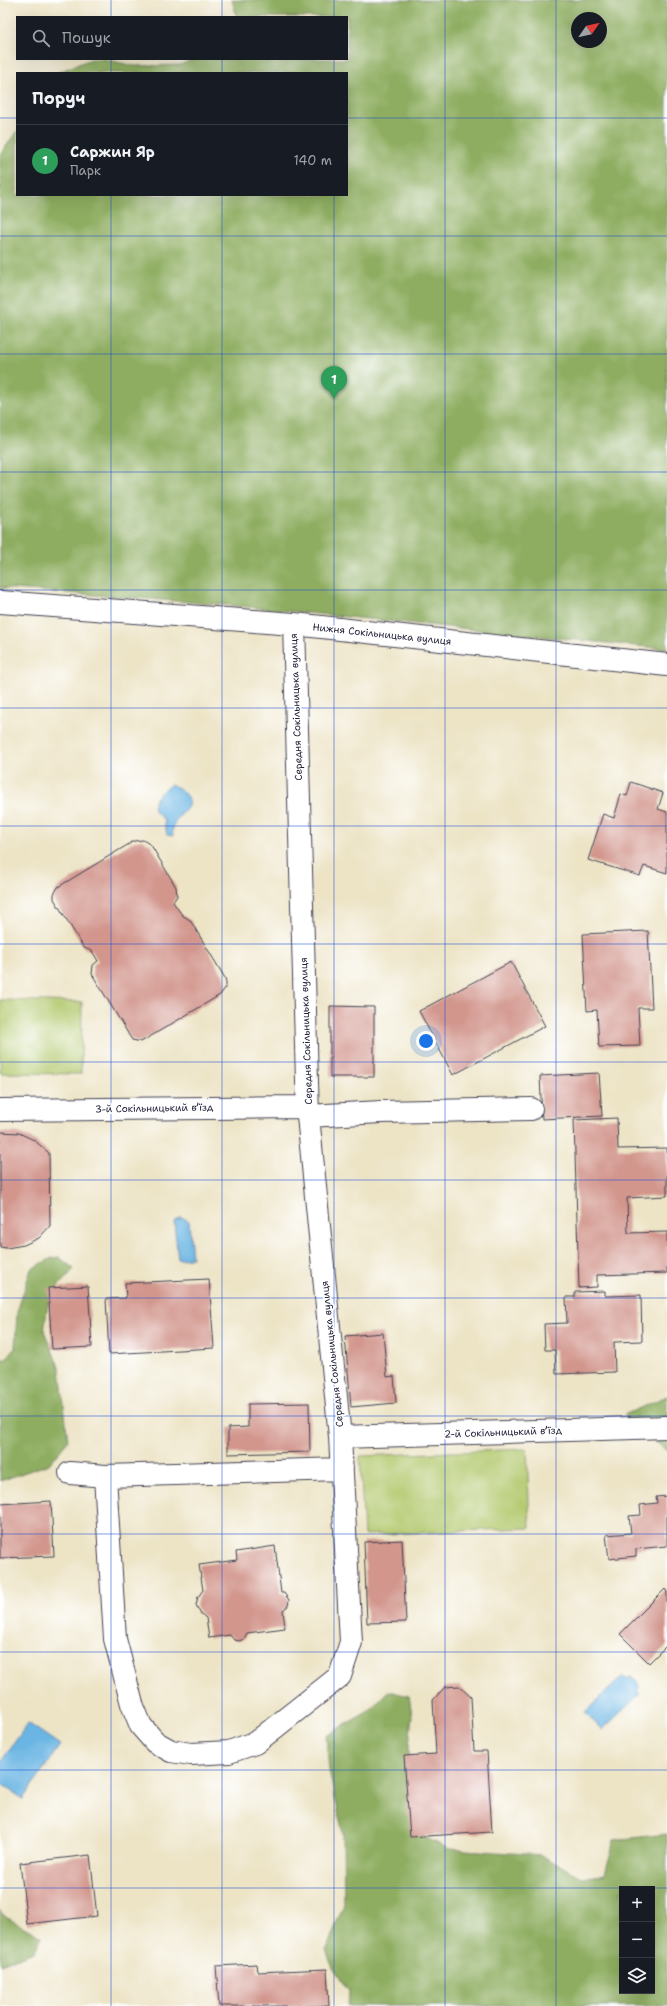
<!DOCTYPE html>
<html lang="uk">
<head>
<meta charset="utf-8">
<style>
	body { margin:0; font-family:"Shantell Sans",sans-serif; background:#20242c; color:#f1f3f6 }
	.controls { position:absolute; right:12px; bottom:12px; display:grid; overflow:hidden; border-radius:0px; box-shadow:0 4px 16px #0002 }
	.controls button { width:36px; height:36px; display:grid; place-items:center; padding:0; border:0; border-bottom:1px solid #363941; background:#171b24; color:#f1f3f6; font:20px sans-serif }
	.compass { position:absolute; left:571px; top:12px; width:36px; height:36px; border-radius:50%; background:#171b24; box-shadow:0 4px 16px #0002; rotate:56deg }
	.you { position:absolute; left:426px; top:1041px; width:14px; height:14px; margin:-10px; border:3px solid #fff; border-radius:50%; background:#1a73e8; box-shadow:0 0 0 6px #1a73e833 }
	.badge { display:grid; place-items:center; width:26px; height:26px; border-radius:50%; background:#b45309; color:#fff; font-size:13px; font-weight:700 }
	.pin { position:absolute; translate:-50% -33px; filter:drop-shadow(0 1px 2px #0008) }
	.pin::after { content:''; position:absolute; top:21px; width:14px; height:12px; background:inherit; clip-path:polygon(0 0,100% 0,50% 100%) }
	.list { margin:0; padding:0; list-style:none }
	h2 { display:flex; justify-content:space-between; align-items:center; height:52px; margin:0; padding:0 16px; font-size:17px }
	h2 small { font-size:13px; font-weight:400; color:#9ea1a6 }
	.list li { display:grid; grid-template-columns:26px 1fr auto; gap:12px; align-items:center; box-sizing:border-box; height:72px; padding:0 16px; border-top:1px solid #363941 }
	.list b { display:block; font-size:15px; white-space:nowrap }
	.list p { margin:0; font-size:13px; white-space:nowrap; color:#9ea1a6 }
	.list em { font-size:13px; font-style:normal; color:#9ea1a6 }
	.icon { flex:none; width:22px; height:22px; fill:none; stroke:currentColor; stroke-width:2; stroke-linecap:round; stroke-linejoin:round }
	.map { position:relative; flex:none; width:667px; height:2006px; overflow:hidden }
	.search { position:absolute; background:#171b24; box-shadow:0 4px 16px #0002; left:16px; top:16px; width:332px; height:44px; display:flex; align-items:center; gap:10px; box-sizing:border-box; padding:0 14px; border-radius:0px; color:#9ea1a6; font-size:15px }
	.panel { position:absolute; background:#171b24; box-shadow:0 4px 16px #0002; left:16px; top:72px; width:332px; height:124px; border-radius:0px }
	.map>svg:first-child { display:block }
	.green { fill:#b3c96e; stroke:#6a7654 }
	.forest { fill:#8ead61; stroke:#58684e; fill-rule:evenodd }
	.water { fill:#6ab5e3; stroke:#466c8f }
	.building { fill:#d2968d }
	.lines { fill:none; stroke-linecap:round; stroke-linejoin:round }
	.minor-casing { stroke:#403f50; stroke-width:24 }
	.minor { stroke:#fff; stroke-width:22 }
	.grid { fill:none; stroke:#1d4ed8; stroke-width:1; stroke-opacity:0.55 }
	.labels { text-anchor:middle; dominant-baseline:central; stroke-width:3.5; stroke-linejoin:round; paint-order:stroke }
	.street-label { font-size:10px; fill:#22223b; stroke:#fff }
</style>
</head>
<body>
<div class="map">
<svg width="667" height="2006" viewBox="0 0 667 2006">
	<rect width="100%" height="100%" fill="#fff"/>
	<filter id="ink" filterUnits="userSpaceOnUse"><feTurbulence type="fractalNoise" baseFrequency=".025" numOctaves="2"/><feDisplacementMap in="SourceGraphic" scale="8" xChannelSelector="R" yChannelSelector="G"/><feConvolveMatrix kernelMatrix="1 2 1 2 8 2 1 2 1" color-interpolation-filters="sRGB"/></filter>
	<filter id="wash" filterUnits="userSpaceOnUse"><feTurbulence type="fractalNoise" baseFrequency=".012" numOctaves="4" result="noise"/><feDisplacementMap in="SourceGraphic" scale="16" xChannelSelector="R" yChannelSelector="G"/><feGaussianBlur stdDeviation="0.9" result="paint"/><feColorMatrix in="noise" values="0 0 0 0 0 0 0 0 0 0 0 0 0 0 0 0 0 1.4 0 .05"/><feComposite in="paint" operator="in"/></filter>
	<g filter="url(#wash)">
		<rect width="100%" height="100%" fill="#ede4c6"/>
		<path class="green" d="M0,1000L82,1002L81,1074L0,1073Z
			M527,1449L530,1528L364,1535L360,1456Z"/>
		<path class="forest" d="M232,0H667V649L228,605L0,588V155L17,131V195H347V73H56L91,59H104L134,66L180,65L194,59H347V17H237ZM577,18H601V42H577Z
			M59,1257L74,1269L49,1296L44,1331L60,1369L68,1441L49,1464L0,1481V1357L5,1360L15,1348L17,1312L31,1269L52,1258Z
			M667,1396V1451L624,1415Z
			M388,1691L409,1696L412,1715L409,1747L410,1830L449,1849L541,1855L583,1878L605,1874L614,1840L667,1834V2006H348L349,1991L333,1968L326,1951L344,1904L343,1834L329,1770L326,1736L369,1711ZM622,1889H652V1991H622Z
			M0,1910L2,1915L42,1937L34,1952L0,1964Z"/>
		<path class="water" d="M171,784C213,808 168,810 173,836L167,835L164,820L153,809C154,796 162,792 171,784Z
			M181,1217L189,1221L192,1258L178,1259L174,1222Z
			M623,1676L626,1679L631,1677L636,1680L639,1686L637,1692L640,1694L602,1730L585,1712Z
			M28,1723L60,1745L23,1799L0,1783V1763Z"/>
		<g id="blocks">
			<path class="building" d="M631,782L663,793L658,809L667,812V873L644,866L640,876L588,860L603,814L614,818L621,794L627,796Z
				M143,840L151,845L176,887L177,896L173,902L182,915L190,920L225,978L226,982V987L220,995L141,1042L132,1040L92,974L93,965L98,961L92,951L84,948L54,899V894L58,887L134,841Z
				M648,931L652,1008H638L640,1046L599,1047L597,1010L587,1011L583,934Z
				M511,962L545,1026L453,1075L419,1011Z
				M330,1006L374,1007V1077H330Z
				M599,1073L602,1116L542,1119L540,1076Z
				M617,1118L618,1149L667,1148V1196L627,1198L628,1233L667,1232V1273L597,1275V1287L579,1288L574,1120Z
				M0,1132L19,1133L34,1140L49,1153L50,1226L39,1238L24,1245L7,1248L0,1247Z
				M209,1279L214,1348L109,1354L106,1299L126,1298L125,1283Z
				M88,1286L92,1347L52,1349L48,1288Z
				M605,1291V1296L641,1295L642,1341L614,1342L615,1372L556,1374L555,1350H545L544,1324L567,1323L566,1297H575V1292Z
				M383,1333L387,1377L394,1376L396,1403L351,1407L345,1336Z
				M309,1403L310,1452L228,1454V1428L248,1427V1404Z
				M667,1496V1546L636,1549V1556L609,1559L606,1535L631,1533L629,1516L641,1515L640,1505L657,1503L656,1497Z
				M51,1501L54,1556L0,1558V1504Z
				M402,1540L406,1622L367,1623L364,1542Z
				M275,1546L281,1593H284L289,1600L288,1606L283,1610L285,1628L247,1633L244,1639L239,1641L234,1640L230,1635L209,1638L206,1618L200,1613L196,1605L198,1597L203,1590L199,1565L237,1560L236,1552Z
				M665,1589L667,1592V1645L649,1663L620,1634Z
				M459,1686L471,1697L474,1751H487L492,1832L410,1837L404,1756L436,1754L433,1700L445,1687Z
				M90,1855L97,1916L27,1924L20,1863Z
				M257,1964L258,1972L327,1969L329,2006H219L216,1966Z"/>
		</g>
	</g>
	<g filter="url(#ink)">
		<use href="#blocks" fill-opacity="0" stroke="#403f50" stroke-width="1"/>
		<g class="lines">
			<defs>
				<path id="minor" d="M0,602L294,624L667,665
					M0,1110L308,1107
					M308,1116L381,1112L531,1109
					M340,1437L667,1427
					M70,1473L105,1476L342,1469
					M105,1476L115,1639L132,1704L141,1726L155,1742L171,1751L191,1754L229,1752L255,1743L340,1676L351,1642L340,1437L308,1116L294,624"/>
			</defs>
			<use href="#minor" class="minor-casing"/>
			<use href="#minor" class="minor"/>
		</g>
	</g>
	<path class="grid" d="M111,0V17M222,0V17M334,0V17M445,0V2006M556,0V2006M111,59V73M222,59V73M334,59V73M0,118H17M347,118H667M111,195V2006M222,195V2006M334,195V2006M0,236H667M0,354H667M0,472H667M0,590H667M0,708H667M0,826H667M0,944H667M0,1062H667M0,1180H667M0,1298H667M0,1416H667M0,1534H667M0,1652H667M0,1770H667M0,1888H667"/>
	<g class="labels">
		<g class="street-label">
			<text transform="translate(382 634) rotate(6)">Нижня Сокільницька вулиця</text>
			<text transform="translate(296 707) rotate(-92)">Середня Сокільницька вулиця</text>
			<text transform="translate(306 1031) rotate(-92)">Середня Сокільницька вулиця</text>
			<text transform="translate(154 1108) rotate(-1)">3-й Сокільницький в’їзд</text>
			<text transform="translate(332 1354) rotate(-96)">Середня Сокільницька вулиця</text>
			<text transform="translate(503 1432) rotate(-2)">2-й Сокільницький в’їзд</text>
		</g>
	</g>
</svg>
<div class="controls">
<button>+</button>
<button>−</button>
<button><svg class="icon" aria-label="layers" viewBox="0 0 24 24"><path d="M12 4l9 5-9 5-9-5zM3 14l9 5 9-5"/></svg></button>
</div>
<svg class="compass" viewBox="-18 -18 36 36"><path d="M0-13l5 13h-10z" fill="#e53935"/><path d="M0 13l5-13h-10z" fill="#9ea1a6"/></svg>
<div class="you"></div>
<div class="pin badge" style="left:334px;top:399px;background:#2e9e5b">1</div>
<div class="search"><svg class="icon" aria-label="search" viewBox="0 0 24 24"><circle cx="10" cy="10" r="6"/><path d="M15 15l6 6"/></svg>Пошук</div>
<section class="panel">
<h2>Поруч<small></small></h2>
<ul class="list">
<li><span class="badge" style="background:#2e9e5b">1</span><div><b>Саржин Яр</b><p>Парк</p></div><em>140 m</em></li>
</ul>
</section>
</div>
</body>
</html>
